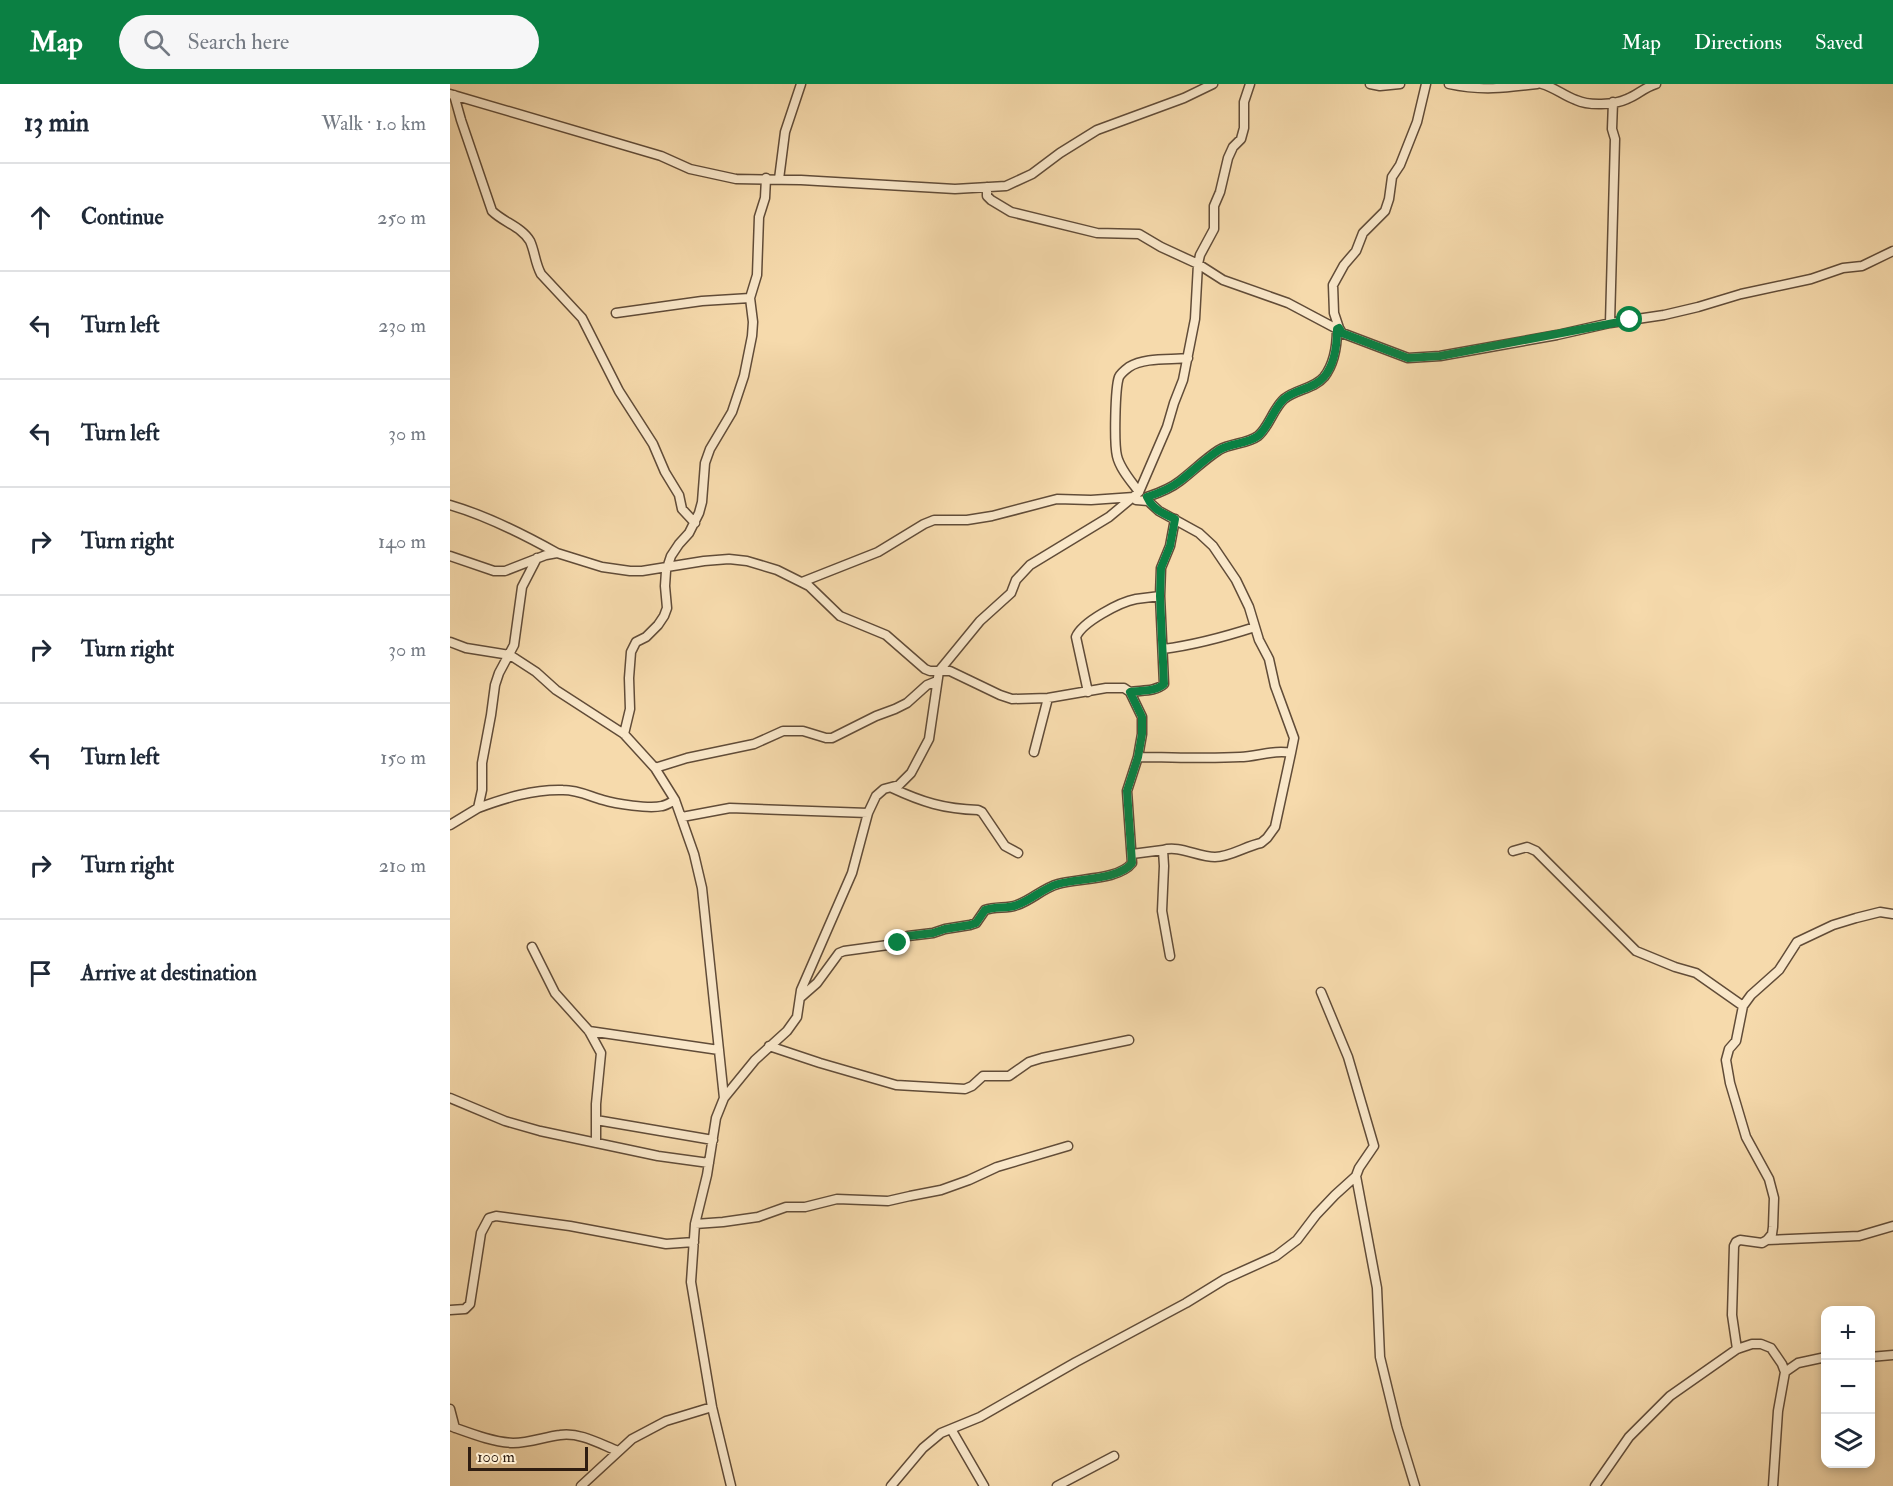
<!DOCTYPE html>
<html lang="en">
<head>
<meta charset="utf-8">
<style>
	body { margin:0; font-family:"IM FELL Double Pica",serif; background:#f6f6f7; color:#1f2937 }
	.controls { position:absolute; right:18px; bottom:18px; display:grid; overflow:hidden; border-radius:12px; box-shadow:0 3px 9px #0003 }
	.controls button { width:54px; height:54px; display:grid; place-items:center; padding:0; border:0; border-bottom:2px solid #e0e1e3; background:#fff; color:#1f2937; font:30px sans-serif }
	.scale { position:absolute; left:18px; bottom:15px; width:120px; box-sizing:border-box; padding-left:6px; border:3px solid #2f1d11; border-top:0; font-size:16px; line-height:21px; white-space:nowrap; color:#2f1d11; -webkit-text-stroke:4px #f9e7c9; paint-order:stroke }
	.stop { position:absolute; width:18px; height:18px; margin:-14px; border:4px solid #0b8043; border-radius:50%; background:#fff }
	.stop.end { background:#0b8043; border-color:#fff; box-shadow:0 2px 6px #0008 }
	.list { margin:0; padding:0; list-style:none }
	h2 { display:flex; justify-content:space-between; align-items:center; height:78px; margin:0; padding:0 24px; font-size:26px }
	h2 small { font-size:20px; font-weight:400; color:#747a83 }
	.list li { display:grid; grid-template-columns:39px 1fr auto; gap:18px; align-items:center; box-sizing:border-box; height:108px; padding:0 24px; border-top:2px solid #e0e1e3 }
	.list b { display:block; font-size:22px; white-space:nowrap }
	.list em { font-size:20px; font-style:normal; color:#747a83 }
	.icon { flex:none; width:33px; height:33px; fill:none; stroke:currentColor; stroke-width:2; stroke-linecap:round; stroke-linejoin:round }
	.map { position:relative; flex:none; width:1443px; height:1402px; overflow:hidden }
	header { display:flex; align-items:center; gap:36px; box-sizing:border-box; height:84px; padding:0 30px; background:#0b8043; color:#fff }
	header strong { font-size:28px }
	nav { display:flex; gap:33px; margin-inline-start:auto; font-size:21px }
	.search { width:420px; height:54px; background:#f6f6f7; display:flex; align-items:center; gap:15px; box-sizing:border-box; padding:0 21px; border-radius:33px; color:#747a83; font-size:22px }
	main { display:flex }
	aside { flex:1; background:#fff }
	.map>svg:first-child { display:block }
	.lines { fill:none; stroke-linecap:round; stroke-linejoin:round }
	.street-casing { stroke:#614c38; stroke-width:11 }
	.street { stroke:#f9e7c9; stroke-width:8 }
	.route { stroke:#0b8043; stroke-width:8 }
</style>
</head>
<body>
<header>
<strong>Map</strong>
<div class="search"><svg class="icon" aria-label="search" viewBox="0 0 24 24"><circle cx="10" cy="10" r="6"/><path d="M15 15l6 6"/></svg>Search here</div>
<nav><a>Map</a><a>Directions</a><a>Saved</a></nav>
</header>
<main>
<aside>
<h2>13 min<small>Walk · 1.0 km</small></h2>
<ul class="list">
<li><svg class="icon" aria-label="ahead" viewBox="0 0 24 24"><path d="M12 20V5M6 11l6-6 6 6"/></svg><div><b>Continue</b></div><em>250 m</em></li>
<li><svg class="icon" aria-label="left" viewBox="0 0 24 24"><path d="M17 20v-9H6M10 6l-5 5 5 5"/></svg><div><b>Turn left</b></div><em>230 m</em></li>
<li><svg class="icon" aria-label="left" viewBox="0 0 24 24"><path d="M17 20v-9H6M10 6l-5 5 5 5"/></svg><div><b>Turn left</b></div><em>30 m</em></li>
<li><svg class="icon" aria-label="right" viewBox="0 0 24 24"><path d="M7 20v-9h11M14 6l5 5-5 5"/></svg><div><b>Turn right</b></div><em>140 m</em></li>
<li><svg class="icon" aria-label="right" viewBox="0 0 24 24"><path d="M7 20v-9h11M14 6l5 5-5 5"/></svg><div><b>Turn right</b></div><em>30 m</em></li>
<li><svg class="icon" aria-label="left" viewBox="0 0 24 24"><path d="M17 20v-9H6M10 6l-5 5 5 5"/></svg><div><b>Turn left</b></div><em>150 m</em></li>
<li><svg class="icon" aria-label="right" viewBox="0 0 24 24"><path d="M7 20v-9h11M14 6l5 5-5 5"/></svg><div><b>Turn right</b></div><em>210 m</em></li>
<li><svg class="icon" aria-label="arrive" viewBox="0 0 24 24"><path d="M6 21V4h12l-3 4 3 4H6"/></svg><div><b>Arrive at destination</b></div></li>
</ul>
</aside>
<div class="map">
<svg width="1443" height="1402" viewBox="0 0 1443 1402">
	<rect width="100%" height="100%" fill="#f6daac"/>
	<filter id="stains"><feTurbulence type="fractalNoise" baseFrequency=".00333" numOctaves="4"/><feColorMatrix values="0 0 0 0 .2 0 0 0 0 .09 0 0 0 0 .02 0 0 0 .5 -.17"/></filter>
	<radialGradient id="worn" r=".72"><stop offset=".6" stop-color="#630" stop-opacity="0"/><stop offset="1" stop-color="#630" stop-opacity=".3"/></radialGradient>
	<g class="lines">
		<defs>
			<path id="street" d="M920,0L930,2L950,0
				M976,0L967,38L950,81L942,93L939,115L935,127L913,149L906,167L894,181L883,201L884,229L889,244L892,249L958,274L990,272L1107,251L1160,239L1214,231L1248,223L1291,210L1361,195L1393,184L1412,182L1443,167
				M999,0C1031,7 1055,4 1087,0
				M1092,0C1104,3 1114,12 1126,16C1139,22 1164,21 1177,15C1188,11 1193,4 1206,0
				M0,10L211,72L240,85L286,95L351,96L505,105L556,102L582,90L610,69L647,46L734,14L763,0
				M4,11L11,36L42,127C53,138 72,143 80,157C85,168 85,179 91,190L132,234L169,307L203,360L215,388L229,411L232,425L245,439
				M329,95L335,48L351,0
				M537,103V112L541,116L561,128L647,149L689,150L711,163L748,180L773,196L838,219L887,245L889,244
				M166,229L252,217L300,214
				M1160,239L1165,55L1162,45L1163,18
				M689,408C681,397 670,385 667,372C664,360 665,304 669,293C671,289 675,286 679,283C695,273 720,276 738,274
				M698,417L709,427L749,449L763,462L786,496L799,523L809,556L819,575L825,602L844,654L841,669
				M0,421C38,432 73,450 107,469
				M0,472L44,487H55L96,471L107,469L152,483L180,487H192L254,477L279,475L297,477L327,486L359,502L390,532L436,551L475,585L480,587H500L550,611L562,615L598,614L656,604H674L680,608L692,633V650L688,673L677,707L682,779C669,796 629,794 608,800C593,804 582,816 567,821C557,825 546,822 535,826L526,839L520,841L495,845L483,849L458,852L448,859L438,861L394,867L389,869L367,899L351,913
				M352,498L428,468L474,440L484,436H517L542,432L607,415L641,416L684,413L686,416L698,417L697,413C709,409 720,405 730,397C743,387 755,375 769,366C781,359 797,360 808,352C819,343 823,325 834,315C846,305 864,305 874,293C885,279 887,261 887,245
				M0,558L16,564L60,571L86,588L106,606L174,650L205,684L225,716L244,770L252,804L274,1014L266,1034L257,1091L245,1140L241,1198L262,1323L281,1402
				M713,565C745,561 774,553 805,543
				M638,608L626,553C632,538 670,518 686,515C694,514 702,513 710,512
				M680,608C691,606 705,608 714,600L710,512L711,484L720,462L725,435
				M174,650L180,625L179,594L181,568L186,558L196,553L208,541L214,532L217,524L215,502L216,487L221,472L229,460L239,449L249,429L252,418L255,379L260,365L282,328L294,292L302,252L303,238L300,214L307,191L309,133L315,114L316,94
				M584,668L598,614
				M688,673C722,673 756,675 790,673C806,673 825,665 841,669L825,743L817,754L811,759C796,762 780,773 765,773C748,773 729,761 713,766L714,782L712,827L720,872
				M205,684L237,674L304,660L333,647H353L376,654H382L426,632L445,625L457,619L477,601L487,597
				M442,704C472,718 494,725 528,726L532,728L555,762L568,769
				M28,724C55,714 84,705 113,706C128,706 139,712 153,716C166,720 199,725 212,722C217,721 221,718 225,716
				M232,733L280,724L418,729
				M0,741L28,724L32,706V679L41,631L45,601L49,589L64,561L72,503L87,474
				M1063,767L1077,763L1086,767L1186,867L1225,883L1246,889L1293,922
				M682,770L713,766
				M82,863L105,909L139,947L151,969L146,1020V1059
				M871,908L898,973L924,1062L909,1084L906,1092L927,1204L930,1273L947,1343L965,1402
				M139,947L269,966
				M319,962L370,979L446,1001L515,1005L522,1002L533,992H559L579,978L592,974L679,956
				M0,1014L55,1037L90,1047L208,1072L259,1079
				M274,1014L305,976L337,947L347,933L351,906L402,789L418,729L426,712L434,705L449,701L461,689L479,655L489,587L530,537L561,509L566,496L580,481L659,433L689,408L717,343L724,319L733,296L745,235L748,180L750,171L764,145V122L770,108L778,74L783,63L791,55L794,44V18L800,0
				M146,1036L263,1056
				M245,1140L273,1138L308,1133L336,1123H355L387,1115L438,1117L460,1112L491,1106L519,1096L547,1083L618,1062
				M1317,1156L1409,1152L1443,1142
				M0,1226L15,1225L20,1220L31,1149L39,1134L46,1132L120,1142L216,1160L244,1158
				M1287,1265L1282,1231L1284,1162L1286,1158L1290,1156L1312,1159L1317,1156L1322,1150L1323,1143L1324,1114L1319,1095L1296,1053L1280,999L1276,976L1279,965L1286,957L1293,922L1301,911L1329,886L1347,858L1383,841L1406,834L1430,828L1443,830
				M1420,1273L1443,1271
				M1335,1288L1348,1279L1376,1273
				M0,1325L5,1344
				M0,1342C20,1349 42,1358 63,1359C80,1359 94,1353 110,1351C130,1348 150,1360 168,1367
				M501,1345L534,1402
				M131,1402L182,1355L216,1337L262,1323
				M441,1402L473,1364L491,1349L530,1333L626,1278L736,1219L775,1195L826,1172L847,1156L866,1131L885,1111L906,1092
				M607,1402L664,1372
				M1145,1402L1179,1353L1220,1312L1287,1265L1302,1260H1311L1321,1264L1332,1280L1335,1288L1328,1327L1323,1402"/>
		</defs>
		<use href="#street" class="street-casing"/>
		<use href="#street" class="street"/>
	</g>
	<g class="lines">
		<path class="route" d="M448,859L458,852L483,849L495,845L520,841L526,839L535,826C546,822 557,825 567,821C582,816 593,804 608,800C629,794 669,796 682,779L677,707L688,673L692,650V633L680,608C691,606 705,608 714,600L710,512L711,484L720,462L725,435C714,430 702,425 697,413C709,409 720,405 730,397C743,387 755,375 769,366C781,359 797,360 808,352C819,343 823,325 834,315C846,305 864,305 874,293C885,280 887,261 887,245L889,244L892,249L958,274L990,272L1180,236"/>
	</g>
	<rect width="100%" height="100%" filter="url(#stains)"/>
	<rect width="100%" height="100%" fill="url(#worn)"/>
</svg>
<div class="controls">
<button>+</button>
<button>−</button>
<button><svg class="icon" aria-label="layers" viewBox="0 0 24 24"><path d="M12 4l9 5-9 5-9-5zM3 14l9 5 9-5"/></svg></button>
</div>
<div class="scale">100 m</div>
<div class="stop" style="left:1180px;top:236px"></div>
<div class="stop end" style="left:448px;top:859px"></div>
</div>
</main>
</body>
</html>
